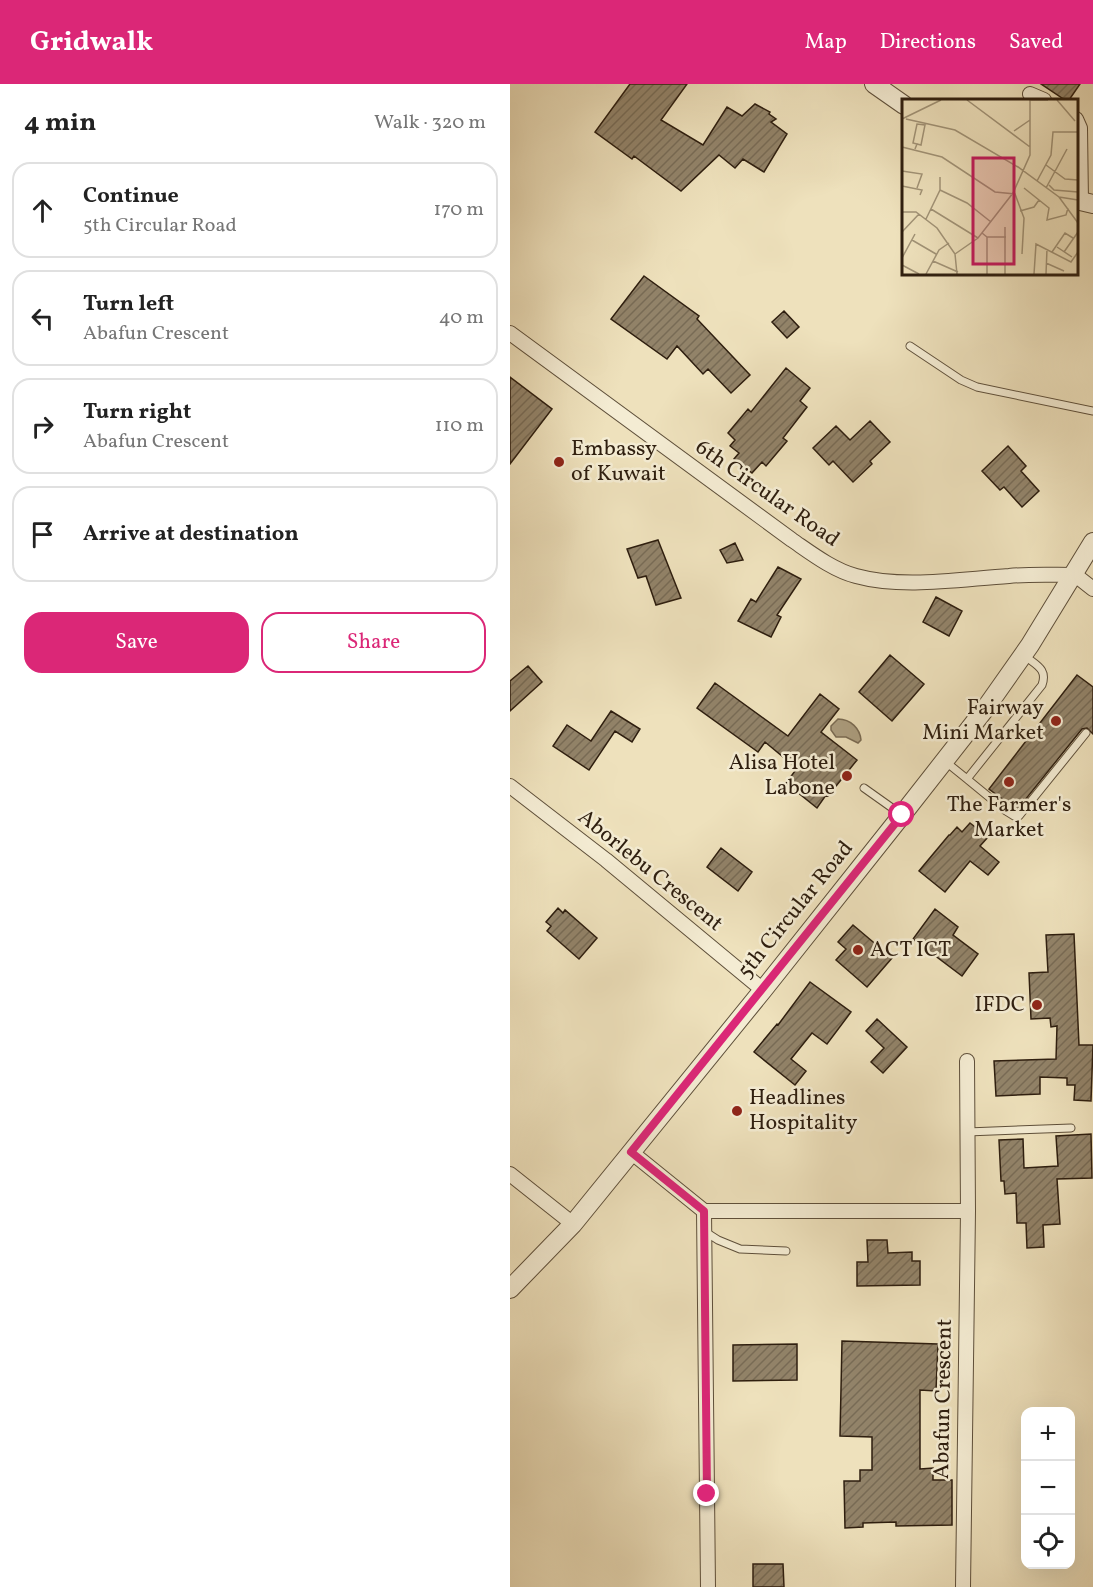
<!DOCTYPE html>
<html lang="en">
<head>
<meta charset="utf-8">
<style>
	body { margin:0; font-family:Vollkorn,serif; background:#f2f2f2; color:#222 }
	.controls { position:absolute; right:18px; bottom:18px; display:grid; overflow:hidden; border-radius:12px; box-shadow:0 6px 24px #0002 }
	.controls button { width:54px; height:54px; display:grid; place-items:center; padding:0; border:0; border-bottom:2px solid #e0e0e0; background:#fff; color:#222; font:30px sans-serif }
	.stop { position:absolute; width:18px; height:18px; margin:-14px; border:4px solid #db2777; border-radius:50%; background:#fff }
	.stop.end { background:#db2777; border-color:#fff; box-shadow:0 2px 6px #0008 }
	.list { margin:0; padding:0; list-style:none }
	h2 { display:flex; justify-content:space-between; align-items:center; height:78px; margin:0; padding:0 24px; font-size:26px }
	h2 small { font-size:20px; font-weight:400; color:#767676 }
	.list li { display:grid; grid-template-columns:39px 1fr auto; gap:18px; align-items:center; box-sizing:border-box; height:96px; margin:0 12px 12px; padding:0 12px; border:2px solid #e0e0e0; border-radius:18px }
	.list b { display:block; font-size:22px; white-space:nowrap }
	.list p { margin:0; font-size:20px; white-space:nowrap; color:#767676 }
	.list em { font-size:20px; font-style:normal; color:#767676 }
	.actions { display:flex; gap:12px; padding:18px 24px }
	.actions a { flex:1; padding:14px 0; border:2px solid #db2777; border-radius:18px; text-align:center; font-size:21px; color:#db2777 }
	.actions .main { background:#db2777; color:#fff }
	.icon { flex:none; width:33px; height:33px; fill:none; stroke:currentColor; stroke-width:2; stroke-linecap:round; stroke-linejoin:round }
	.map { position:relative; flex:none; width:583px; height:1503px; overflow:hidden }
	header { display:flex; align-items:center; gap:36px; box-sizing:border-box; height:84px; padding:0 30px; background:#db2777; color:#fff }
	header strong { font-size:28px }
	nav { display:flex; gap:33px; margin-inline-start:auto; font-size:21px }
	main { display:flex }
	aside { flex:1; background:#fff }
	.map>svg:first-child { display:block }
	.water { fill:#ad9f81; stroke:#7a6b53; stroke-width:1.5 }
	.building { fill:url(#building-hatch); stroke:#2e1e0f; stroke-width:1.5 }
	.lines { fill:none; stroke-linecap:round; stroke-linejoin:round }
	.service-casing { stroke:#5e4f3a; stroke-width:9 }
	.minor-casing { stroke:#5e4f3a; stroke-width:16 }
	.tertiary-casing { stroke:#5e4f3a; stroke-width:20 }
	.service { stroke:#f4ecd3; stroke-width:7 }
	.minor { stroke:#f4ecd3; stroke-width:14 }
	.tertiary { stroke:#f4ecd3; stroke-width:18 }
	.route { stroke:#db2777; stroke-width:8 }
	.poi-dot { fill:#8f2418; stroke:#f4ecd3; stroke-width:2 }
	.labels { text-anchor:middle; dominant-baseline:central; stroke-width:5; stroke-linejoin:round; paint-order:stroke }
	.poi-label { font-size:22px; fill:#2e1e0f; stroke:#f4ecd3; text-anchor:start }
	.street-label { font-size:22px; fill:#2e1e0f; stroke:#f4ecd3 }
	.inset-road { fill:none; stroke:#a19377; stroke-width:1.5 }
	.view { fill:#c2185b; fill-opacity:0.15; stroke:#c2185b; stroke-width:3 }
	.inset-edge { fill:none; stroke:#2e1e0f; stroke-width:3 }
</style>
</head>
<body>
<header>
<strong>Gridwalk</strong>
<nav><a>Map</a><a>Directions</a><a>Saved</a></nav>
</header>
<main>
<aside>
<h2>4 min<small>Walk · 320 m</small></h2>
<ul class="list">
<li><svg class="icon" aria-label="ahead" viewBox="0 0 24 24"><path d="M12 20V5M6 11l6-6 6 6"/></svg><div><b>Continue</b><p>5th Circular Road</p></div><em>170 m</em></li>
<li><svg class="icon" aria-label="left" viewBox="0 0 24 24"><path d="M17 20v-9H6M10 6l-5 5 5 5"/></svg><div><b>Turn left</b><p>Abafun Crescent</p></div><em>40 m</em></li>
<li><svg class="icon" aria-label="right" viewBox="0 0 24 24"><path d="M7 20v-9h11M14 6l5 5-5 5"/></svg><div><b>Turn right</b><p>Abafun Crescent</p></div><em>110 m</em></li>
<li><svg class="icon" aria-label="arrive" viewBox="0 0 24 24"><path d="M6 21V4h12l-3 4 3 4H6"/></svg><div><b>Arrive at destination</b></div></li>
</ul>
<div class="actions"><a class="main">Save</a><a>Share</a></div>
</aside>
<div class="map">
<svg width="583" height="1503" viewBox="0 0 583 1503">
	<defs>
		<pattern id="building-hatch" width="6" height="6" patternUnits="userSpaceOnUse" patternTransform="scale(1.5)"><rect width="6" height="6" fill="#928369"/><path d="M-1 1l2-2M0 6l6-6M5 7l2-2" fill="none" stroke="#786b55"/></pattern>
	</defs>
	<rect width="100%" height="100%" fill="#eee1bc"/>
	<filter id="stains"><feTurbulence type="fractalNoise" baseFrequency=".00333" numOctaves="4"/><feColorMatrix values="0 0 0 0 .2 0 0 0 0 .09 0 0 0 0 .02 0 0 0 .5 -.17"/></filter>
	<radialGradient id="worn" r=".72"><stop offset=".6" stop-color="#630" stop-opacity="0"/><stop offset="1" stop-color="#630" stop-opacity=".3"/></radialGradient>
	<path class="water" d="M328,635C341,635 350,645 351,656L348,659L336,653H326L321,646V642Z"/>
	<path class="building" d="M120,0H177L151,36L193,61L217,23L232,32L245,20L260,28L259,30L266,35L261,38L277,50L254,88L233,75L225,84L209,71L171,107L124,72L122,75L85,48Z
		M531,0H570L559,16H555Z
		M134,192L189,232L187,235L240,291L221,309L198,285L193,290L167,262L157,275L101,235Z
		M274,227L289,243L277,254L262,238Z
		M276,284L300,304L290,317L297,323L273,354L277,357L256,382L252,378L242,389L224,375L229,369L220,362L225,356L218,349L238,325L241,328Z
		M0,293L42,325L0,380Z
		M360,337L380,358L360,377L362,380L343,398L323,377L319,381L303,364L326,342L340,356Z
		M498,362L516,382L511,387L529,407L512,423L494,403L490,406L472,387Z
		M148,456L171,514L146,521L136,492L128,494L117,465Z
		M225,459L233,476L217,479L210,466Z
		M268,483L291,495L267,531L271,533L261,553L228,537L241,515L246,518Z
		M426,513L452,527L439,552L413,538Z
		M380,571L414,600L382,637L349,608Z
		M18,582L32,598L0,627V597Z
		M567,591L583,603V650L577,644L572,645L507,726L479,705Z
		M205,599L278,652L310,610L329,625L311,648L347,676L318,712L316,711L307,724L276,699L285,687L282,685L284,682L255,658L248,668L187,624Z
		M101,627L130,645L122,658L105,647L79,686L43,662L57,641L81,657Z
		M460,739L478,753L470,762L489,778L478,791L460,777L435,808L409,787L439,751H440L447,743L452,748Z
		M211,764L242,788L228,807L197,783Z
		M48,824L53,829L55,826L87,854L69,875L37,847L41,842L36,838Z
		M425,825L448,843L443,851L468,870L452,892L403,855Z
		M343,841L382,874L357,903L326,876L336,865L328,858Z
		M564,850L569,961H583L581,1017L564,1016L565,1001H557V994L530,993V1010L486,1012L484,977L546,975L547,942L541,943L540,934L521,935L519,889L538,888L536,851Z
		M300,898L341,928L317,960L302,949L281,975L296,987L285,1001L244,968L267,940L268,941Z
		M367,935L397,963L373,989L361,978L374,964L356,947Z
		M581,1050L582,1094L547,1095L550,1140L533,1141L534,1163L517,1164L516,1139H507L506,1109L495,1110L494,1097H491L489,1056L513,1055L514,1084L548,1082L546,1052Z
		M357,1156H377L378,1169L402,1168V1177H410V1201L347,1202V1178H358Z
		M332,1257L428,1260L426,1307L410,1306V1385L423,1384V1396H442V1441L386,1442V1438L353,1439V1443L335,1444L334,1397H350V1386H362V1353L330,1352Z
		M287,1260V1296L223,1297V1261Z
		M243,1480H273L274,1503H243Z"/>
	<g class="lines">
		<defs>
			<path id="service" d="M400,262L451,296L467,303L583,327
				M436,678L457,695L532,601C538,584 525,581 514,571
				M457,695L496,727L504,732H509L576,649
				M354,704L392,731
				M457,1048L561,1044
				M194,1147L208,1156L230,1165L276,1167"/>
			<path id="minor" d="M520,10L534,16
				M566,35L570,44L571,118
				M0,249L282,456C301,469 323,486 346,492C393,505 451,495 499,492C520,490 542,491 564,491
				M564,490L583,505
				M0,702L96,776L253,906
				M121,1068L194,1127H458
				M0,1090L63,1140
				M194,1127L198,1503
				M453,1503L458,1127L457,977"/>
			<path id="tertiary" d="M364,0L394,21
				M566,116L583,120
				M0,1205L63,1140L253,906L392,731L475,625L520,561L583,458"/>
		</defs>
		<use href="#service" class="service-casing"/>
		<use href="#minor" class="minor-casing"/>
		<use href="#tertiary" class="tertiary-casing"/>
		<use href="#service" class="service"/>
		<use href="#minor" class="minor"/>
		<use href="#tertiary" class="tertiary"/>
	</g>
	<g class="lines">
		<path class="route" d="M197,1410L194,1127L121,1068L392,731"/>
	</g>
	<g class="poi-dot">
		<circle cx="49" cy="378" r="6"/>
		<circle cx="546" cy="637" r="6"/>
		<circle cx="337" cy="692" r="6"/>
		<circle cx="499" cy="698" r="6"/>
		<circle cx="348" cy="866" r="6"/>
		<circle cx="527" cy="921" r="6"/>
		<circle cx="227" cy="1027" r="6"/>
	</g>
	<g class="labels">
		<g class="poi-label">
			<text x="61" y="365">Embassy<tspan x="61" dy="25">of Kuwait</tspan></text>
			<text x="534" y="624" text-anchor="end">Fairway<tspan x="534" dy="25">Mini Market</tspan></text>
			<text x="325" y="679" text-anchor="end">Alisa Hotel<tspan x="325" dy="25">Labone</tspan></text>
			<text x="499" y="721" text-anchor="middle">The Farmer's<tspan x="499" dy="25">Market</tspan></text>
			<text x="360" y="866">ACT ICT</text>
			<text x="515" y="921" text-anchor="end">IFDC</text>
			<text x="239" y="1014">Headlines<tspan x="239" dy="25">Hospitality</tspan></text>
		</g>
		<g class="street-label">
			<text transform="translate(257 410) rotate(35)">6th Circular Road</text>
			<text transform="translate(140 787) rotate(39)">Aborlebu Crescent</text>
			<text transform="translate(286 826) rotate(-51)">5th Circular Road</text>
			<text transform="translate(434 1315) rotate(-89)">Abafun Crescent</text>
		</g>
	</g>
	<g transform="translate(392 15)">
		<rect width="176" height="176" fill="#eee1bc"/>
		<path class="inset-road" d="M65,1L128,48M155,1L173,22M0,20L39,1M4,20L53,31L116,68L157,98L176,124M112,32L128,21M0,48L40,58L93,93L113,95L122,119L120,155M13,50L15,45L11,44L15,25L23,26L19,46L15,45M144,66L163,80L176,81M0,72L20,75L15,89M135,82L149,56L151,33H176M147,86L152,91L176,93M0,87L20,91L18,96M122,89L147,109L145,121L164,116L166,109M144,89L165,50M38,91L65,104L89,123M157,98L176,101M29,110L76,139M118,112L132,108L137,101M0,113H14L35,129L53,155L55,175M24,120L38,91V78M0,133L17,115M80,134L85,138H104M85,138V175M10,141L34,155M155,148L170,158M150,153L163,134L171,139M162,153L176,133M53,155L76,139L111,94L128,56V1H146M0,159L13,135M31,162L56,173M144,164L162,172M0,166L17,175M24,175L37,151L47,144M103,175V128M132,175L134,145L169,163L176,153M144,175L145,150"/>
		<path class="view" d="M71,59H112V165H71Z"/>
		<rect width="176" height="176" class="inset-edge"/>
	</g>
	<rect width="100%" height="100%" filter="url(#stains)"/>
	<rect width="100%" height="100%" fill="url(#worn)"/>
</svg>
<div class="controls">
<button>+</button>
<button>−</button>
<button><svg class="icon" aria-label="locate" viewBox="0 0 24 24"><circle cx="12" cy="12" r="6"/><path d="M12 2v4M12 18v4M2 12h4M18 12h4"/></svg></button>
</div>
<div class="stop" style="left:392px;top:731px"></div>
<div class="stop end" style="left:197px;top:1410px"></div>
</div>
</main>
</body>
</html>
